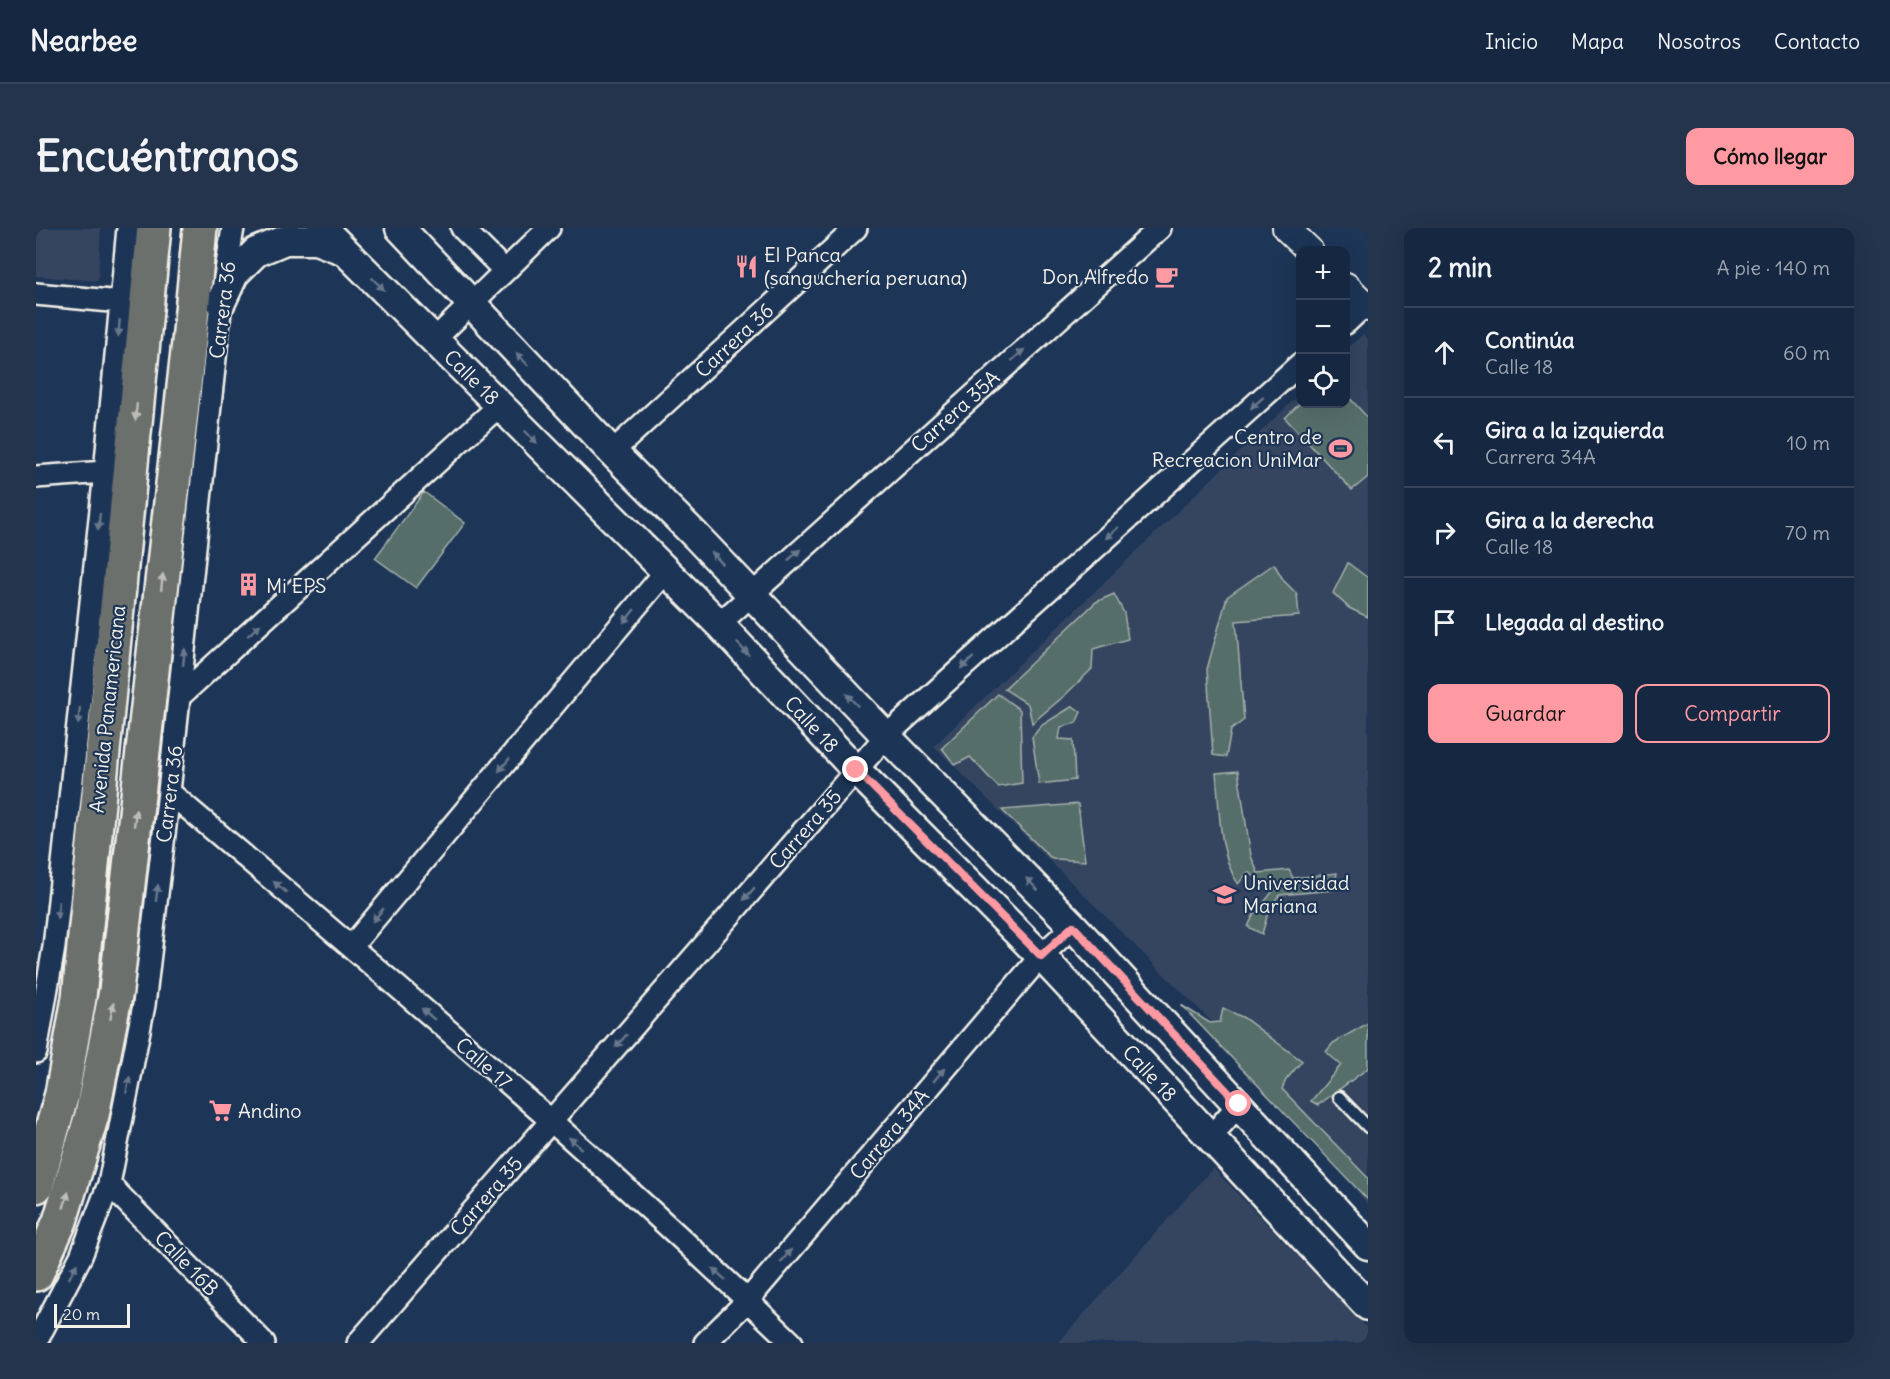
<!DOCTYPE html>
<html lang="es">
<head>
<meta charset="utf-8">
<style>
	body { margin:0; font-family:Delius,sans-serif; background:#23344c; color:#f1f3f6 }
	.controls { position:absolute; right:18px; top:18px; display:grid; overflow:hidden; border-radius:12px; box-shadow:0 6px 24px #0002 }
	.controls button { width:54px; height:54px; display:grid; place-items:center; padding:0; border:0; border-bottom:2px solid #35445a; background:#162841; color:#f1f3f6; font:30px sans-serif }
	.scale { position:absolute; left:18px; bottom:15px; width:76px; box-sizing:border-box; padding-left:6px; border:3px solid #f4f1e8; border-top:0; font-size:16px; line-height:21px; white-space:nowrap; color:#f4f1e8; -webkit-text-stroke:4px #1d3557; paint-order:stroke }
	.stop { position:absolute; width:18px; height:18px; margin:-14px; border:4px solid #ff9aa2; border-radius:50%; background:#fff }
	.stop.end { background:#ff9aa2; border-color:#fff; box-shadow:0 2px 6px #0008 }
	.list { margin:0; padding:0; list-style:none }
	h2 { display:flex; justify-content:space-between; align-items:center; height:78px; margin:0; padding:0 24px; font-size:26px }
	h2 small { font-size:20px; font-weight:400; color:#9ea6b1 }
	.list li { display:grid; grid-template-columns:39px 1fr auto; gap:18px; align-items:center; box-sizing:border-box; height:90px; padding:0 24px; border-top:2px solid #35445a }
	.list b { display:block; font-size:22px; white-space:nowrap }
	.list p { margin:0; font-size:20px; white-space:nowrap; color:#9ea6b1 }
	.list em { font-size:20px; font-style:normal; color:#9ea6b1 }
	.actions { display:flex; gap:12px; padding:18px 24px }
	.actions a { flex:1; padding:14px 0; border:2px solid #ff9aa2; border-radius:12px; text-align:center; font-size:21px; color:#ff9aa2 }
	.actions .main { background:#ff9aa2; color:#111 }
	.icon { flex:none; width:33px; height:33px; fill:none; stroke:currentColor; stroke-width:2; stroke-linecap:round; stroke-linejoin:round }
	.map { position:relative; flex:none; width:1332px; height:1115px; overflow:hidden; border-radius:12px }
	header { display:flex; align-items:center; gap:36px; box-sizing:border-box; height:84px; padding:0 30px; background:#162841; border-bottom:2px solid #35445a }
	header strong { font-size:28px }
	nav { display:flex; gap:33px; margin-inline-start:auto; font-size:21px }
	.intro { display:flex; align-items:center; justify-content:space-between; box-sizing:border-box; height:144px; padding:0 36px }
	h1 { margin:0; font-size:42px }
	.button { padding:15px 27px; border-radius:12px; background:#ff9aa2; color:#111; font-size:21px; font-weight:700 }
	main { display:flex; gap:36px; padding:0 36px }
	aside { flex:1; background:#162841; border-radius:12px; box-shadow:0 6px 24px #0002 }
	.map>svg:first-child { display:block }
	.built { fill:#344460 }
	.green { fill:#566e6b; stroke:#a5b0aa; stroke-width:1.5 }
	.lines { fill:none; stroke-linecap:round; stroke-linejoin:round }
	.service-casing { stroke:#f4f1e8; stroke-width:15 }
	.minor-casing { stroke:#f4f1e8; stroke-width:26 }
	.tertiary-casing { stroke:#f4f1e8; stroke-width:30 }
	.secondary-casing { stroke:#f4f1e8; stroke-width:33 }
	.primary-casing { stroke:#f4f1e8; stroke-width:38 }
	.service { stroke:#1d3557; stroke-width:10 }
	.minor { stroke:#1d3557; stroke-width:21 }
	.tertiary { stroke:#1d3557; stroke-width:26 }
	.secondary { stroke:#1d3557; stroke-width:28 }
	.primary { stroke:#6c706d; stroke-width:33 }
	.oneway { fill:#68778a }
	.oneway2 { fill:#bebdb7 }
	.route { stroke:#ff9aa2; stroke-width:8 }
	.labels { text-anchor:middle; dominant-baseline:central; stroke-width:4.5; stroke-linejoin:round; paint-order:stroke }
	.poi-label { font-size:20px; fill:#f4f1e8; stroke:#1d3557; text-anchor:start }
	.street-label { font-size:20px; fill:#f4f1e8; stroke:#1d3557 }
</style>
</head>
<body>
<header>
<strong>Nearbee</strong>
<nav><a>Inicio</a><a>Mapa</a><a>Nosotros</a><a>Contacto</a></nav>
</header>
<div class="intro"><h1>Encuéntranos</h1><a class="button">Cómo llegar</a></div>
<main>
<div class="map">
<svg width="1332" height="1115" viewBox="0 0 1332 1115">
	<rect width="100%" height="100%" fill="#1d3557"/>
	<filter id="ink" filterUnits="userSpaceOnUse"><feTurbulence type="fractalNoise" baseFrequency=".0167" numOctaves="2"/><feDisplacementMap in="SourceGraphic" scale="12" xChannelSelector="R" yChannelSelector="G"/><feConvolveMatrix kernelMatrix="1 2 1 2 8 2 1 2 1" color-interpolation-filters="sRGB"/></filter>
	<g filter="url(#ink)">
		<path class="built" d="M0,0H65L62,53L0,48Z
			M1327,106L1332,111V977L1195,813L898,518L1264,166V176H1310V122Z
			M1177,940L1332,1101V1115H1022Z"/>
		<path class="green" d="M1310,166L1332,190V249L1316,262L1249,190L1264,175L1310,176Z
			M388,264L429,295L380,360L339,330Z
			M1312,335L1332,350V389L1313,380L1297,365Z
			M1238,336L1248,353L1261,366L1263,388L1200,393L1208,492L1195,502L1190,529L1177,527L1171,441L1191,369Z
			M1078,366L1088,385L1092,411L1057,421L1056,441L1027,469L996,495L992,476L968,461L1060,374Z
			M962,466L984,482L986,555L962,559L934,529L919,537L906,520Z
			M1037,478L1045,484L1040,495L1025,499L1023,511L1037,512L1039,552L1003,556L996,509L1006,497Z
			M1202,543L1215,628L1222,645L1253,642L1257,650L1301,645L1298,662L1244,667L1234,678L1226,706L1212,699L1217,688L1238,662L1212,644L1202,656C1182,624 1184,582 1180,545Z
			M1042,576L1049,633L1020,631L1014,629L966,582Z
			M1145,777L1174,795L1184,794L1187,780L1208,790L1266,833L1250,852L1246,861L1332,950V972Z
			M1332,795V840L1282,877L1275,873L1305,837L1290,824L1297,815Z"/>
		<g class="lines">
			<defs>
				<path id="service" d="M1303,869L1332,899"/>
				<path id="minor" d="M426,0L469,43
					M0,66L85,74
					M1310,95L1329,77
					M398,112L513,0
					M576,224L820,0
					M0,249L69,244
					M683,396L1124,0
					M143,469L464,177
					M133,564C344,743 557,923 756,1115
					M315,719L630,343
					M0,824L18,719L69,244L92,0
					M1174,910L1203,876
					M73,956L228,1115
					M0,1114L45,1028L73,956L108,777L133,564L185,74L197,0
					M322,1115L850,508L1264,136
					M669,1115L712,1072L1005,728L1037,698"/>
				<path id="tertiary" d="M1250,0L1273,22
					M1310,58L1332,80"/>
				<path id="secondary" d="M286,0L683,396L820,542L1005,728L1332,1078
					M364,0L576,224L660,308L850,508L1037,698L1332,1017
					M185,74L198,46L220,24L249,12H280L307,22"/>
				<path id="primary" d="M0,958L26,866L43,770L118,0
					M0,1046L24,993L56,887L80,763L153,114L164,0"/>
			</defs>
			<use href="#service" class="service-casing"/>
			<use href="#minor" class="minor-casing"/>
			<use href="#tertiary" class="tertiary-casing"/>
			<use href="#secondary" class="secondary-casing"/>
			<use href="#primary" class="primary-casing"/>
			<use href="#service" class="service"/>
			<use href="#minor" class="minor"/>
			<use href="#tertiary" class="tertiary"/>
			<use href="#secondary" class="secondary"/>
			<use href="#primary" class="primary"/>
		</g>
		<defs><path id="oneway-solid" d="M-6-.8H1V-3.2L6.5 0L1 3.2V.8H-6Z" transform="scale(1.5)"/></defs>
		<g class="oneway">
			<use href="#oneway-solid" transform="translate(342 56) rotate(45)"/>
			<use href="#oneway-solid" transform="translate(83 100) rotate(95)"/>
			<use href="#oneway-solid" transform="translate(982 127) rotate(-42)"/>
			<use href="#oneway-solid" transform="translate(486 131) rotate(-134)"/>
			<use href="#oneway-solid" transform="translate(1221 175) rotate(138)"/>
			<use href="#oneway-solid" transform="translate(495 209) rotate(45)"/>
			<use href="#oneway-solid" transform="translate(63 294) rotate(96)"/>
			<use href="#oneway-solid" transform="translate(1076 305) rotate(138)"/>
			<use href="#oneway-solid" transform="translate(758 327) rotate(-42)"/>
			<use href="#oneway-solid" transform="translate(681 330) rotate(-133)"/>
			<use href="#oneway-solid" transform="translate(593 388) rotate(130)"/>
			<use href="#oneway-solid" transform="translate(218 402) rotate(-42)"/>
			<use href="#oneway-solid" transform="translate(707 421) rotate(47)"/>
			<use href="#oneway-solid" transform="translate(148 429) rotate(-84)"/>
			<use href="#oneway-solid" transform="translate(931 435) rotate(138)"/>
			<use href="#oneway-solid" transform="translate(816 472) rotate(-134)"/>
			<use href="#oneway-solid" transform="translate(43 488) rotate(96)"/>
			<use href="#oneway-solid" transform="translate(468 537) rotate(130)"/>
			<use href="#oneway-solid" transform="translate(996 656) rotate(-134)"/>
			<use href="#oneway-solid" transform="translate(244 659) rotate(-140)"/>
			<use href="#oneway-solid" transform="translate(121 665) rotate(-83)"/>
			<use href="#oneway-solid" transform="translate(713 666) rotate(131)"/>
			<use href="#oneway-solid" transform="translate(22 682) rotate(96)"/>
			<use href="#oneway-solid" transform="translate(342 687) rotate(130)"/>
			<use href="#oneway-solid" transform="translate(392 786) rotate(-139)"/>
			<use href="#oneway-solid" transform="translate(585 813) rotate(131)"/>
			<use href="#oneway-solid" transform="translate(903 847) rotate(-50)"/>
			<use href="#oneway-solid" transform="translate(92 857) rotate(-79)"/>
			<use href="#oneway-solid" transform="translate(539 915) rotate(-138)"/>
			<use href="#oneway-solid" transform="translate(750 1028) rotate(-50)"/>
			<use href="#oneway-solid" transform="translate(37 1043) rotate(-62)"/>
			<use href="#oneway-solid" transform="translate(683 1046) rotate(-138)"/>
		</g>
		<g class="oneway2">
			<use href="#oneway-solid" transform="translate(100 184) rotate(96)"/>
			<use href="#oneway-solid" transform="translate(126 354) rotate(-84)"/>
			<use href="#oneway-solid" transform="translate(99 590) rotate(-84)"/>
			<use href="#oneway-solid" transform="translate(76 783) rotate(-79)"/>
			<use href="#oneway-solid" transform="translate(30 972) rotate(-73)"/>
		</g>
	</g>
	<g class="lines" filter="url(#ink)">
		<path class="route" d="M820,542L1005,728L1037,698L1203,876"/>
	</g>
	<defs>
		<symbol id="restaurant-bare" viewBox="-9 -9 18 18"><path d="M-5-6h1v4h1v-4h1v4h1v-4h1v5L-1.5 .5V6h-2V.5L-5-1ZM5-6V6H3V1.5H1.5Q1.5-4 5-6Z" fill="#ff9aa2" stroke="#1d3557" stroke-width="2.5" paint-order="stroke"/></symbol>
		<symbol id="cafe-bare" viewBox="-9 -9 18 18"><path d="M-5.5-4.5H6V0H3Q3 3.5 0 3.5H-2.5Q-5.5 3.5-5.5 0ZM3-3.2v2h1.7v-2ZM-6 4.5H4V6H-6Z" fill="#ff9aa2" stroke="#1d3557" stroke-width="2.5" paint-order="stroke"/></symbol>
		<symbol id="stadium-bare" viewBox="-9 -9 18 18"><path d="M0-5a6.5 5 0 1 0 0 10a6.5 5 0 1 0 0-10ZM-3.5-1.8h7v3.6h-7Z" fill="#ff9aa2" stroke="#1d3557" stroke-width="2.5" paint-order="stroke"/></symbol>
		<symbol id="building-bare" viewBox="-9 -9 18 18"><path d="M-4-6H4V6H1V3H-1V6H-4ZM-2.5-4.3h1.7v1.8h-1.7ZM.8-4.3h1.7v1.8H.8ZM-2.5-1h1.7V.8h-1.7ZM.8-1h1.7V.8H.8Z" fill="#ff9aa2" stroke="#1d3557" stroke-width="2.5" paint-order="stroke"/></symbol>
		<symbol id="university-bare" viewBox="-9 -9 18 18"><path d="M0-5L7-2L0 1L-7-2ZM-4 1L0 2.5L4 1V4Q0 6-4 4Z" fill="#ff9aa2" stroke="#1d3557" stroke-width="2.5" paint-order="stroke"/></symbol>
		<symbol id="supermarket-bare" viewBox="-9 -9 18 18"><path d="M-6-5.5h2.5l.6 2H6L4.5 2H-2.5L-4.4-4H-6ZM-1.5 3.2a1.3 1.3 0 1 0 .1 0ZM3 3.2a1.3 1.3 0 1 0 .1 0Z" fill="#ff9aa2" stroke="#1d3557" stroke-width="2.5" paint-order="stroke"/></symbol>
	</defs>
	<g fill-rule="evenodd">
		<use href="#restaurant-bare" x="694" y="22" width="33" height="33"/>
		<use href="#cafe-bare" x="1114" y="32" width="33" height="33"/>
		<use href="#stadium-bare" x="1288" y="204" width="33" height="33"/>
		<use href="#building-bare" x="196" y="340" width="33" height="33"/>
		<use href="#university-bare" x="1172" y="650" width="33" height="33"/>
		<use href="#supermarket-bare" x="168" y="866" width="33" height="33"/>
	</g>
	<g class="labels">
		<g class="poi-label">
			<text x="728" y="26">El Panca<tspan x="728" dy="23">(sanguchería peruana)</tspan></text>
			<text x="1113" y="48" text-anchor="end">Don Alfredo</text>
			<text x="1286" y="208" text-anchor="end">Centro de<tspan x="1286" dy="23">Recreacion UniMar</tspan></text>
			<text x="230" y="357">Mi EPS</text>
			<text x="1207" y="654">Universidad<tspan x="1207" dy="23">Mariana</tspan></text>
			<text x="202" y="882">Andino</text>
		</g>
		<g class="street-label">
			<text transform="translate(186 82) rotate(-83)">Carrera 36</text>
			<text transform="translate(698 112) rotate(-43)">Carrera 36</text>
			<text transform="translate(436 149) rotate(45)">Calle 18</text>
			<text transform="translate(919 183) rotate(-42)">Carrera 35A</text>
			<text transform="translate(71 481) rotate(-84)">Avenida Panamericana</text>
			<text transform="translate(776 496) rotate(47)">Calle 18</text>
			<text transform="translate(133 566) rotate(-83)">Carrera 36</text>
			<text transform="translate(769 601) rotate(-49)">Carrera 35</text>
			<text transform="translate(448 835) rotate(41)">Calle 17</text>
			<text transform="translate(1114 845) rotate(47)">Calle 18</text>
			<text transform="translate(853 906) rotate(-50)">Carrera 34A</text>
			<text transform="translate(450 968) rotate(-49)">Carrera 35</text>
			<text transform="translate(151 1035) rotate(46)">Calle 16B</text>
		</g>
	</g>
</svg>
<div class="controls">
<button>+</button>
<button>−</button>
<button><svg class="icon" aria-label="locate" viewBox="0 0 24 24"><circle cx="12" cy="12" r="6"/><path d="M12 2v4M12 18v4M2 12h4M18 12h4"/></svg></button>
</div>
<div class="scale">20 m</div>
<div class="stop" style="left:1203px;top:876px"></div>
<div class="stop end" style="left:820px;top:542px"></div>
</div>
<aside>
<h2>2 min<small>A pie · 140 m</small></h2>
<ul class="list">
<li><svg class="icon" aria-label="ahead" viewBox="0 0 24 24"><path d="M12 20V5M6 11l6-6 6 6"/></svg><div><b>Continúa</b><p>Calle 18</p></div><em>60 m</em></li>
<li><svg class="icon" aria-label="left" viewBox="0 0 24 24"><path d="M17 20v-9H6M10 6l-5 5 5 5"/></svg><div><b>Gira a la izquierda</b><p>Carrera 34A</p></div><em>10 m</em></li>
<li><svg class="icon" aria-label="right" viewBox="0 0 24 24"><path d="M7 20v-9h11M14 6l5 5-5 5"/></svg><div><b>Gira a la derecha</b><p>Calle 18</p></div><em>70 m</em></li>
<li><svg class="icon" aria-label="arrive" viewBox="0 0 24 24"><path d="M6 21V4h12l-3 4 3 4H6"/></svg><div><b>Llegada al destino</b></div></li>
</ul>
<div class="actions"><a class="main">Guardar</a><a>Compartir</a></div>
</aside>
</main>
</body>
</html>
